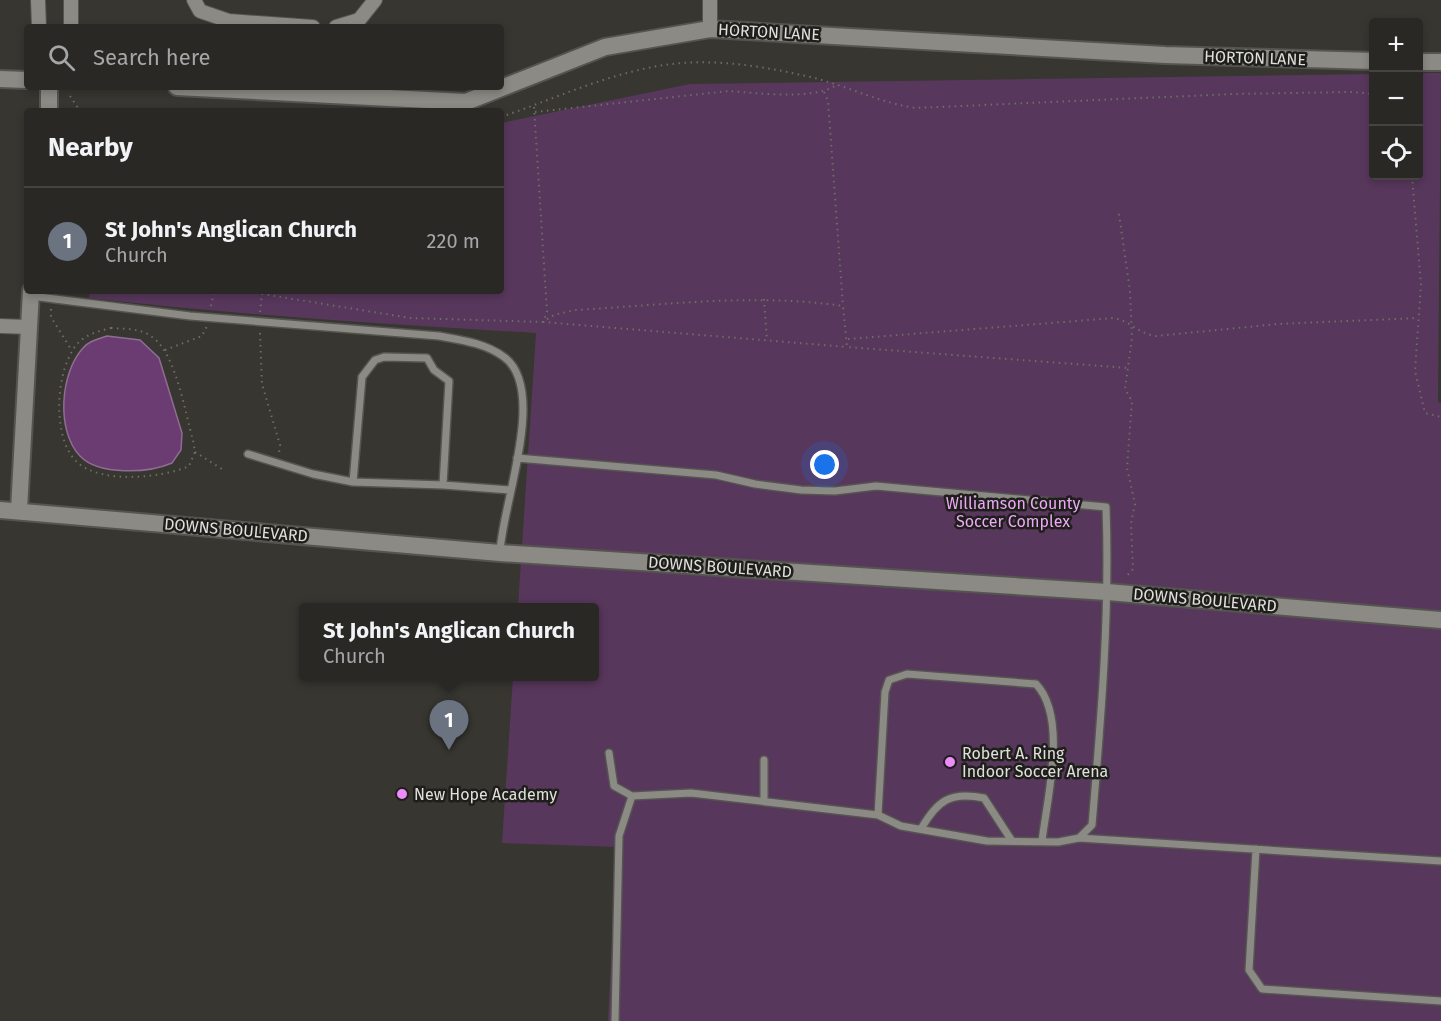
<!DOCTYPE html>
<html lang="en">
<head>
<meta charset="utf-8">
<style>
	body { margin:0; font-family:"Fira Sans",sans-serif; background:#31302d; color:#f1f3f6 }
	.controls { position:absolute; right:18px; top:18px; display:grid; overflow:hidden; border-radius:6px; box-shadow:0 3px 9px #0003 }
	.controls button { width:54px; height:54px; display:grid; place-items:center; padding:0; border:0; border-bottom:2px solid #454442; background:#292825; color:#f1f3f6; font:30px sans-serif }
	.you { position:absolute; left:825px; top:465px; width:21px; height:21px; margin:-15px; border:4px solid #fff; border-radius:50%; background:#1a73e8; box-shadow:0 0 0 9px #1a73e833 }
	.badge { display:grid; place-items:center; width:39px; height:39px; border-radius:50%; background:#ed8cfa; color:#fff; font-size:20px; font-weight:700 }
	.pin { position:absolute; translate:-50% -50px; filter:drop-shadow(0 2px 3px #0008) }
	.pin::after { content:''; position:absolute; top:32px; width:21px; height:18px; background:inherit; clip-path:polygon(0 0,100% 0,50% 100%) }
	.popup { position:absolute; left:299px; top:603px; width:300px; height:78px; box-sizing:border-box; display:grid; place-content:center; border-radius:6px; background:#292825; filter:drop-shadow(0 2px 4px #0005); font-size:20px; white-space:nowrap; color:#a5a6a7 }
	.popup b { font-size:22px; color:#f1f3f6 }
	.popup::after { content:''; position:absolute; left:50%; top:100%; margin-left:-12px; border:12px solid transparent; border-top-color:#292825 }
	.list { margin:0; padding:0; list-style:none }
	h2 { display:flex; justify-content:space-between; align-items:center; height:78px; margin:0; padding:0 24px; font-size:26px }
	h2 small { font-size:20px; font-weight:400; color:#a5a6a7 }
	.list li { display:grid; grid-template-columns:39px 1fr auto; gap:18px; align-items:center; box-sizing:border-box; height:108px; padding:0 24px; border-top:2px solid #454442 }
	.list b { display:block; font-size:22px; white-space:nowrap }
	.list p { margin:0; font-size:20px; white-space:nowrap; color:#a5a6a7 }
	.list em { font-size:20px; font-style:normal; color:#a5a6a7 }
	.icon { flex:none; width:33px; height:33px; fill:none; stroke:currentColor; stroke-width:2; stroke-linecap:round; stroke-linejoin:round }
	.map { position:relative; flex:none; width:1441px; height:1021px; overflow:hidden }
	.search { position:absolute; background:#292825; box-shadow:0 3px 9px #0003; left:24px; top:24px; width:480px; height:66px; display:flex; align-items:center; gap:15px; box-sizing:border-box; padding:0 21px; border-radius:6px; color:#a5a6a7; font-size:22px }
	.panel { position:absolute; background:#292825; box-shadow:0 3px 9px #0003; left:24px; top:108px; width:480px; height:186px; border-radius:6px }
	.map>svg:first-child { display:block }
	.green { fill:#58375c }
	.water { fill:#6b3c71; stroke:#8e6d91; stroke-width:1.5 }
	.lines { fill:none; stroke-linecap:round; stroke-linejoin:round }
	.service-casing { stroke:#555450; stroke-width:10 }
	.minor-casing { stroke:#555450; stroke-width:16 }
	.tertiary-casing { stroke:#555450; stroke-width:20 }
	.path { stroke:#6e6d68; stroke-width:2; stroke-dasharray:1.5 4.5; stroke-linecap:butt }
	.service { stroke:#8b8a84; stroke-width:7 }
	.minor { stroke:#8b8a84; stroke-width:14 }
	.tertiary { stroke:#8b8a84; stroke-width:16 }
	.poi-dot { fill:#ed8cfa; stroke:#1e1e1b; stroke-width:2 }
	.labels { text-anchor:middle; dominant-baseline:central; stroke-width:5; stroke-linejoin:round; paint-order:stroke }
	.street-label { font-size:16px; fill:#e0dfdc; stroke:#1e1e1b }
	.park-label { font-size:16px; fill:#eda7f6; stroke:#1e1e1b }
	.poi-label { font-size:16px; fill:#e0dfdc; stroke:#1e1e1b; text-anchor:start }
</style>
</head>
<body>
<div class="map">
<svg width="1441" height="1021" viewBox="0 0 1441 1021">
	<rect width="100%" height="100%" fill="#373631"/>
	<path class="green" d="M1419,73H1441L1438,402L1441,403V1021H608L617,847L502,843L513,677L594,676V608L518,607L536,333C386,324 238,315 89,298L90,291H501V123L690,84L1373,74L1374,176H1418Z"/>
	<path class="water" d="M107,336L140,340L159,358L182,433L181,450L172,463C149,473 99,476 80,456C56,431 60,373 83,348C89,341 98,339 107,336Z"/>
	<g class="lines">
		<defs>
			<path id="service" d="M31,296L190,316L439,336C461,340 485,343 504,357C548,389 502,505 500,552
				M248,454L313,474L353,482
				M517,458L716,475L755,484L801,490L835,491L876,486L1106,507C1110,614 1101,719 1092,825L1079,838L1058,842L987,841L901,826L878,815L885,692L889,680L907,674L1036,684C1068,718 1047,798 1042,841
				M443,485L353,482L362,377L375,360L384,357L427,358L434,370L449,381L443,485L510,490
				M609,753L614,786L632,796
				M764,760V801
				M921,829C937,801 950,791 984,798L1012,841
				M1079,838L1441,861
				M1256,849L1249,970L1262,989L1441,1001
				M615,1021L619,836L632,796L691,793L878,815"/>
			<path id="minor" d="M38,0L39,27
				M194,0L200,11L229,21L313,27
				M710,0V29
				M71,27V0
				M336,27L359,20L375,0
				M0,326L28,327"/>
			<path id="tertiary" d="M1418,62H1441
				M0,79L27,80
				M177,87L466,102L605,47L710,29L1165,55L1374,61
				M49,111V87
				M0,510L500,553L1107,592L1441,620
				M19,510L31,291"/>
		</defs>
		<use href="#service" class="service-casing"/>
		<use href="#minor" class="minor-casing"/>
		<use href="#tertiary" class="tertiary-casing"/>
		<path class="path" d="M824,92L828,101L843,306
			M70,96L80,111
			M534,107L547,312L543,322L847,347
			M535,112L729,91C757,93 811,100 835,86
			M501,117C548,101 594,80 643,69C697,56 753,64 806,76C843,84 877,102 915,108L1233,94L1353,92L1374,94
			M1412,176L1421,285L1415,371L1425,413L1441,417
			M1119,214L1130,291L1132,338L1125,389L1132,401L1127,468L1135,504L1131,523L1133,569L1125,578
			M244,291L410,318L543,322L554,315L575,310C665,305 754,293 843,306L847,347L1128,368
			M764,299L767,341
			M211,306L214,291
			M51,309V317L72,351
			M260,312L262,294
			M111,328C125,329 141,328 152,337C176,353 185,413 193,440L195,452L189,466C163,478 102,484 78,463C51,440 55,368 78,343C87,334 99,331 111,328Z
			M260,333L262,384L280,445L279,453
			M848,339L1114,318C1130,321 1139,334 1156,336L1278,324L1417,318
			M165,350L202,336L207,326
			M195,452L222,469"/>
		<use href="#service" class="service"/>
		<use href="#minor" class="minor"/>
		<use href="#tertiary" class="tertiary"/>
	</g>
	<g class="poi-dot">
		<circle cx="950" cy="762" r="6"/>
		<circle cx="402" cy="794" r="6"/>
	</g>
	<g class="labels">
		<g class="street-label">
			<text transform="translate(769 32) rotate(3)">HORTON LANE</text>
			<text transform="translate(1255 58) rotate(2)">HORTON LANE</text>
			<text transform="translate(236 530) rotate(5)">DOWNS BOULEVARD</text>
			<text transform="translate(720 567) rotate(4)">DOWNS BOULEVARD</text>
			<text transform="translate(1205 600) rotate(5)">DOWNS BOULEVARD</text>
		</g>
		<g class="park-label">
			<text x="1013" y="503">Williamson County<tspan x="1013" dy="18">Soccer Complex</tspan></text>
		</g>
		<g class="poi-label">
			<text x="962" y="753">Robert A. Ring<tspan x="962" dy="18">Indoor Soccer Arena</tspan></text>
			<text x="414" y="794">New Hope Academy</text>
		</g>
	</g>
</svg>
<div class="controls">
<button>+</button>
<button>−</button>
<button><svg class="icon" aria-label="locate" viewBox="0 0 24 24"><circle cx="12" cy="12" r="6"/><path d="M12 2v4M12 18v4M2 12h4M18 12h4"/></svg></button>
</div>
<div class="you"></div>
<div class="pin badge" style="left:449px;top:750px;background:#6b7280">1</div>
<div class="popup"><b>St John's Anglican Church</b>Church</div>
<div class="search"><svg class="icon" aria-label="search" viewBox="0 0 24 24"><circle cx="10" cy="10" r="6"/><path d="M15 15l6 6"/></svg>Search here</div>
<section class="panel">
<h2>Nearby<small></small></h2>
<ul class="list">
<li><span class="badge" style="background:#6b7280">1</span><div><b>St John's Anglican Church</b><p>Church</p></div><em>220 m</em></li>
</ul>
</section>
</div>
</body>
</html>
